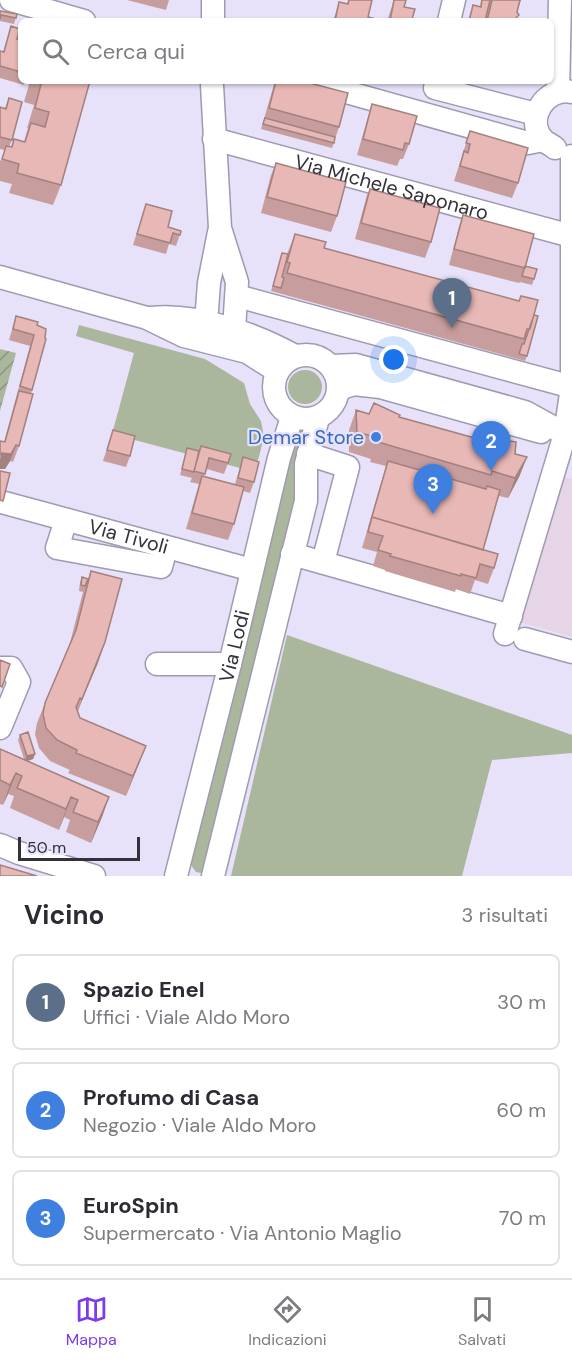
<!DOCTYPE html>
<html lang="it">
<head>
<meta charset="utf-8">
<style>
	body { margin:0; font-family:"DM Sans",sans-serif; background:#f7f7f7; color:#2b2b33 }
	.scale { position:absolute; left:18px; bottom:15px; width:122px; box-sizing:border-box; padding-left:6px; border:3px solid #34313b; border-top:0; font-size:16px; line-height:21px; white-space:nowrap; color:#34313b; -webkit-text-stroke:4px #e7e1f9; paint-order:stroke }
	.you { position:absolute; left:394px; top:360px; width:21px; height:21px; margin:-15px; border:4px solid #fff; border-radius:50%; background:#1a73e8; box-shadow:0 0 0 9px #1a73e833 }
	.badge { display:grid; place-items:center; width:39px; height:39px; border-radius:50%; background:#7c3aed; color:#fff; font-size:20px; font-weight:700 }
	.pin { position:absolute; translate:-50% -50px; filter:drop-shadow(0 2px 3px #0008) }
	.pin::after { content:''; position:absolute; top:32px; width:21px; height:18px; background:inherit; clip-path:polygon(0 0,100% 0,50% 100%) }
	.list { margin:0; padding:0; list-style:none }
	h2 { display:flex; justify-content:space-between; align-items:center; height:78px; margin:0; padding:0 24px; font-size:26px }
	h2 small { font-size:20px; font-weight:400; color:#7c7c81 }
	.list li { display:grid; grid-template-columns:39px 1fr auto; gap:18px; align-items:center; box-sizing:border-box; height:96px; margin:0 12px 12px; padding:0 12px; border:2px solid #e1e1e2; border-radius:9px }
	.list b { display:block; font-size:22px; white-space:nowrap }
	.list p { margin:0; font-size:20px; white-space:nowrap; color:#7c7c81 }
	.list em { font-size:20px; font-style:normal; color:#7c7c81 }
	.icon { flex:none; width:33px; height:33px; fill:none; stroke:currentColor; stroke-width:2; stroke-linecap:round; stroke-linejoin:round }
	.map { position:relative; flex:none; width:572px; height:876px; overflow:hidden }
	.search { position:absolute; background:#fff; box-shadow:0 2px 4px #0004; left:18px; right:18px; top:18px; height:66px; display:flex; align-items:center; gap:15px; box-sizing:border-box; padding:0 21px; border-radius:9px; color:#7c7c81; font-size:22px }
	.sheet { height:402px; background:#fff }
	nav { display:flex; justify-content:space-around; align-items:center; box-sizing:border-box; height:84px; border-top:2px solid #e1e1e2; background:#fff; font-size:16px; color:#7c7c81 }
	nav a { display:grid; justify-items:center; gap:3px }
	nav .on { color:#7c3aed }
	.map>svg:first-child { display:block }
	.medical { fill:#e5d5e7 }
	.green { fill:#abb79c }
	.garden { fill:url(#garden-furrows) }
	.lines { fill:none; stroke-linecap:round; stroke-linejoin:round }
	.minor-casing { stroke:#9f9ab1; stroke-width:25 }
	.minor { stroke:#fff; stroke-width:22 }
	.wall { fill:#c79e9d }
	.shaded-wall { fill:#a2817f }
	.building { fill:#e7b8b6; stroke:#a2817f; stroke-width:1.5 }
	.shop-dot { fill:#3f7fe0; stroke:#e7e1f9; stroke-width:2 }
	.labels { text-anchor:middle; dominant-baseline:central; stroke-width:4.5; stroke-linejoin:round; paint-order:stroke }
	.street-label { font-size:20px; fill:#34313b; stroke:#e7e1f9 }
	.shop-label { font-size:20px; fill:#366cbe; stroke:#e7e1f9; text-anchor:end }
</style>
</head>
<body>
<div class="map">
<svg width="572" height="876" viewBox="0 0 572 876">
	<defs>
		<pattern id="garden-furrows" width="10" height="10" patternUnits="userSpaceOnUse" patternTransform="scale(1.5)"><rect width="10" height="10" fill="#abb79c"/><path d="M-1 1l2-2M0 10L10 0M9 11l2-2" fill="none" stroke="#8c9580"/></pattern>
	</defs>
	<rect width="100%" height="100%" fill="#e7e1f9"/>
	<path class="medical" d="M564,477L572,479V637L519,622L558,485L562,486Z"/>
	<path class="green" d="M79,325L205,359L244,383L250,404L261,421L264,437L255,472L112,434L134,353L76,336Z
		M288 387a17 17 0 1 1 34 0a17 17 0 1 1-34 0Z
		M299,429L307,430L298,488L205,870L201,873L196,872L191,865L285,464Z
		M287,635L572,735V753L492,760L462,876H231Z"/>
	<path class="garden" d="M0,349L16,353L0,411Z"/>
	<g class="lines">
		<defs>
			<g id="minor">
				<path d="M11,0L84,21"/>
				<path d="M213,21V0"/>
				<path d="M449,21L454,0"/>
				<path d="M307,81L528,143L543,140"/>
				<path d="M212,85L220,228L237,282L234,330"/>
				<path d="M435,88L536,114"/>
				<path d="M558,92L560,0"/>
				<path id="s1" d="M214,139L571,236"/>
				<path d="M555,148C552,145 546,143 543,140C524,119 546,86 572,92"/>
				<path d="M0,277L147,318L184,336L247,352L277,371"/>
				<path d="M237,296L572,387"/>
				<path d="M151,318C197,313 255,334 295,356"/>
				<path d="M206,323L209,283L219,232"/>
				<circle cx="306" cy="387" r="32"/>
				<path d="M331,366L356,365L525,412L565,434"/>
				<path d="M339,389L354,384L380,387L541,432"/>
				<path d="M308,454L348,467L323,562"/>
				<path id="s2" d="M5,503L252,570"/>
				<path d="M66,520L57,548L161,567L166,548"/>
				<path d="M292,554L511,616"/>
				<path d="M505,634L565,434L572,387V156"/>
				<path d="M525,639L572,652"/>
				<path d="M157,664H230"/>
				<path d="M0,668H11L19,682L0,728"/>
				<path d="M0,845L19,853L94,876"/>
				<path id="s3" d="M176,876L230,664L279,458L292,417"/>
				<path d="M213,876L306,501V464L318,418"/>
			</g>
		</defs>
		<use href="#minor" class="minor-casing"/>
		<use href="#minor" class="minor"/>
	</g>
	<path class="wall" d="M127,0H169L166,10Z
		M348,0H372L368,17L384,21H333L339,2L347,4Z
		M394,0L404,7L412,19L421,21H387Z
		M481,0H521L517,12V21H468L473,5L480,7Z
		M0,11L17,14L14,24L0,21Z
		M11,26L17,39L21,40V81H25L24,85L0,78V51L3,52Z
		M30,81H90L61,185L53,205L9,193L12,184L0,181V160L1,161L5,150L0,149V107L5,108L9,98L12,140L9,147H11L14,139L24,142L28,128H27L34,105L24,102Z
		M275,81H302L339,127L332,148L261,129Z
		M372,104L409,144L403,159H400L397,166L357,155L367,120Z
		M470,131L518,183L512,198L454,181Z
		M276,163L337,216L331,232L261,213L271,175Z
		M370,189L431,242L425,258L355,239L367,195Z
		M146,204L168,227L181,231L176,246L169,244L166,254L133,245Z
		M463,215L525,266L534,279L532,285L520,282L519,283L449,265L459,227Z
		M295,234L324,248L519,301L521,296L534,315L527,356L525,361L271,291L282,253L287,254Z
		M16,316L37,325L32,390L19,446L13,462L10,461L5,469H0V441L4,442L30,346L9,340Z
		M356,410L369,414L399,417L527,457L519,477L508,498L499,496L483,550L494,568L488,584L475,580L470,594L456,589L455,592L385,571V570L373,566L377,552L362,548L386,466L370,462L371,459L349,452V430Z
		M113,430L130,456L126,467L103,461Z
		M201,446L228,463L224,474L207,469L204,476L235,484L243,457L254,482L250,493L243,491L234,524L228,540L186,529L199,484L190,482L192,478L180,475L187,448L199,451Z
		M91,571L105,642L78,711L80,718L146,746L126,796L68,773L70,770L50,761L39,748L35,734L37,723L45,703L70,643L83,592L79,591L80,582L82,577L88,579Z
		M20,735L35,754L33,759L28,761L109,797L102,817L91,843L66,832L70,820L64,817L59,830L10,808L14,796L8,794L3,805L0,804V749L24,759L18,740Z"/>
	<path class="shaded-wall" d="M16,445L10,461L5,469H0V460L2,453Z
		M527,457L519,477L508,498L515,478Z
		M105,642L98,663L74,719L82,699Z
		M146,746L126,796L133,776Z
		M35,754L33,759L24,762L27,756Z
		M16,773L8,794L3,805L10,785Z
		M71,797L64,817L59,830L66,809Z
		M109,797L102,817L91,843L98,822Z"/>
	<path class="building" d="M349,0H372L368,17L384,21H335L339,2L348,4Z
		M394,0H406L404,7L415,9L412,19L421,21H390Z
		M482,0H490L485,21H469L473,5L481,7Z
		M492,0H520L517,12L519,15L515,19V21H487Z
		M0,11L17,14L16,18L1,15L0,19Z
		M11,26L20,29L17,39L21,40V72L0,66V51L4,52Z
		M31,81H90L61,185L17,173L19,164L2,159L6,146L12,147L14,139L25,142L31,123L45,127L49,112L35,108L41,84Z
		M276,81H302L348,93L339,127L269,108Z
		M9,98L22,102L12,140L0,137V107L6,109Z
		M372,104L417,116L409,144L405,143L403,150L363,139Z
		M265,118L335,137L334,143L263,124Z
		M470,131L528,148L518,183L460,166L464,151L468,153L470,144L466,143Z
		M276,163L346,182L337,216L267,197Z
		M370,189L440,208L431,242L361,223Z
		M146,204L172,211L168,227L181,231L180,235L173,233L170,243L137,234Z
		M463,215L534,234L525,268L454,249Z
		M295,234L326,242L324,248L519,301L521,296L538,300L530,329H527L524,339L287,273L290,263L287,262Z
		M282,253L288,254L282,277L284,278L281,288L273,286Z
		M525,266L537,269L534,279L522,276Z
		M534,315L538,316L527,356L519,354L522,344H524Z
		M16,316L38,322L37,325L46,329L45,338L46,339L32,390L20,386L34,335L13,329Z
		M19,391L33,394L19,446L16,445L11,454L2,453V455L0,454V441L5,442Z
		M374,403L400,415L399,417L482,440L483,437L516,442L515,454L527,457L515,478L492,471L491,475L378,442L379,438L357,432L356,410L369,414Z
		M113,430L135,436L130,456L107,450Z
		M201,446L231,454L228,463L209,458L205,474L194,471Z
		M187,448L199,451L194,472L182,469Z
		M243,457L259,462L254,482L238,478Z
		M388,461L486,489L487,486L500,490L483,550L372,517L369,527Z
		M0,471L10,473L3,501L0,500Z
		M202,476L244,487L234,524L192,513Z
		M372,517L498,554L494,568L480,564L476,578L461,574V576L390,556L391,554L378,550L383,536L368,532Z
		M91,571L122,579L105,642L82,699L80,698L76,707L80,718L146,746L133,776L76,753L77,750L57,740L46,728L43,714L45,703L76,630Z
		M82,577L88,579L85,586L81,585Z
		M0,660L10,664L2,687L0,686Z
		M28,732L35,754L27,756L20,735Z
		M0,749L109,797L98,822L73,812L78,800L71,797L66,809L17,788L22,776L16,773L10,785L0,780Z
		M0,865L37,876H0Z"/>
	<circle class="shop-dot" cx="376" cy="437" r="6"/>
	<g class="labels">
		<g class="street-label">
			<text stroke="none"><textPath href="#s1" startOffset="184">Via Michele Saponaro</textPath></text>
			<text stroke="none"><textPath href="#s2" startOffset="128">Via Tivoli</textPath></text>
			<text stroke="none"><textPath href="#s3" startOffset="237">Via Lodi</textPath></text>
		</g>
		<g class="shop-label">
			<text x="364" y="437">Demar Store</text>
		</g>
	</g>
</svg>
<div class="scale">50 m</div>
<div class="you"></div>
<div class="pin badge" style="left:452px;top:328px;background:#5c6f8a">1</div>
<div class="pin badge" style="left:491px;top:471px;background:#3f7fe0">2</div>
<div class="pin badge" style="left:433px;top:514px;background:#3f7fe0">3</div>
<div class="search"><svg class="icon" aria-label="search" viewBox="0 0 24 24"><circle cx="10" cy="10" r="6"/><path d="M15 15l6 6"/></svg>Cerca qui</div>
</div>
<section class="sheet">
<h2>Vicino<small>3 risultati</small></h2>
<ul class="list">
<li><span class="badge" style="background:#5c6f8a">1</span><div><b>Spazio Enel</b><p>Uffici · Viale Aldo Moro</p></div><em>30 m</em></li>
<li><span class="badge" style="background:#3f7fe0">2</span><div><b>Profumo di Casa</b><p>Negozio · Viale Aldo Moro</p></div><em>60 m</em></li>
<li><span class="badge" style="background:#3f7fe0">3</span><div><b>EuroSpin</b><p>Supermercato · Via Antonio Maglio</p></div><em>70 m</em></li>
</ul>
</section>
<nav>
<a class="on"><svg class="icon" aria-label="map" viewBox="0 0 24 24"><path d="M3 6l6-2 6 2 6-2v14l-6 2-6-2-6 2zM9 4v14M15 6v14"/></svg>Mappa</a>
<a><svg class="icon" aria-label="directions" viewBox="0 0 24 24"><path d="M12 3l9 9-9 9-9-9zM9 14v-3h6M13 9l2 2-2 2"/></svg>Indicazioni</a>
<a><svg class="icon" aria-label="saved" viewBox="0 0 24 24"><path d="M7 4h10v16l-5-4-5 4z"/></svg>Salvati</a>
</nav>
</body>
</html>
